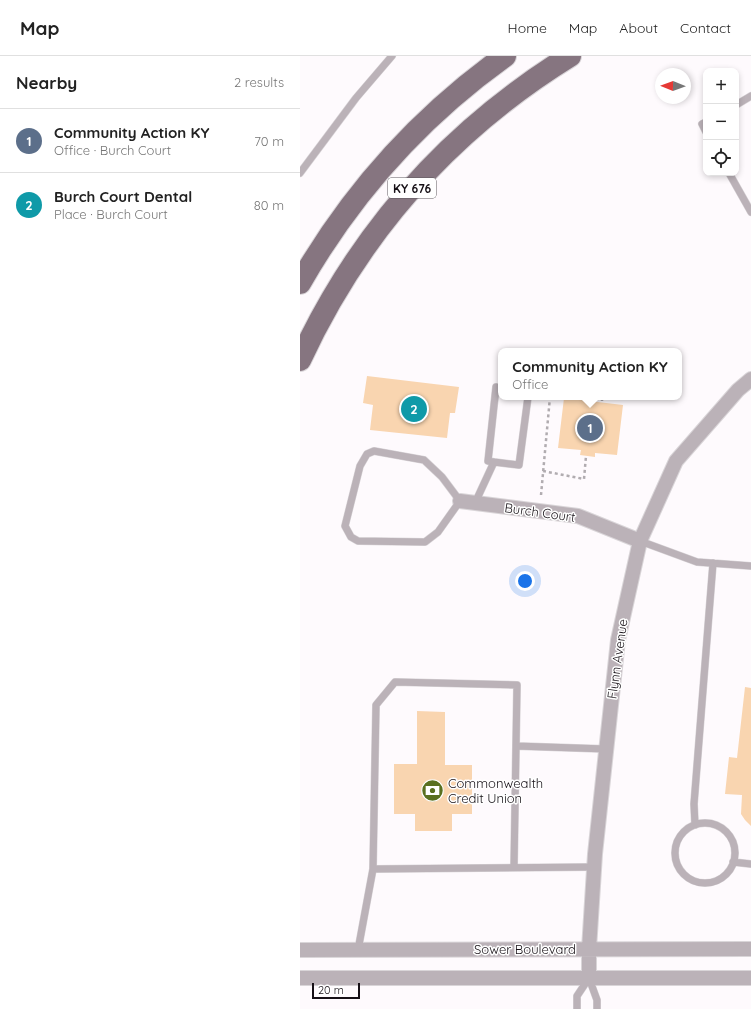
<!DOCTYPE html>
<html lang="en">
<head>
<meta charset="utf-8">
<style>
	body { margin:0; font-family:Quicksand,sans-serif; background:#f6f6f6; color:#222 }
	.controls { position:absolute; right:12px; top:12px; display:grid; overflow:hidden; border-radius:8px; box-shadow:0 2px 6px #0003 }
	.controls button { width:36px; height:36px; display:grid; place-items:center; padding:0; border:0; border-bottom:1px solid #e0e0e0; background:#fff; color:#222; font:20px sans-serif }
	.compass { position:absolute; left:355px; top:12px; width:36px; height:36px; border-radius:50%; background:#fff; box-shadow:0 2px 6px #0003; rotate:271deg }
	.scale { position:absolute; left:12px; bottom:10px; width:48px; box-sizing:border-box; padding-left:4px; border:2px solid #161016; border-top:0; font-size:11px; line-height:14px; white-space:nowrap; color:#161016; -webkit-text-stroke:3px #fff; paint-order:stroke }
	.you { position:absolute; left:225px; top:525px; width:14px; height:14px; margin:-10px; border:3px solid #fff; border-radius:50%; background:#1a73e8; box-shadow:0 0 0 6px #1a73e833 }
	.badge { display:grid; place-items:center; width:26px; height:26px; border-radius:50%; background:#1a73e8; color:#fff; font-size:13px; font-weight:700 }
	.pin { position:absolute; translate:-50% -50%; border:2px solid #fff; box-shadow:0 1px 4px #0006 }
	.popup { position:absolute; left:198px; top:292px; width:184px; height:52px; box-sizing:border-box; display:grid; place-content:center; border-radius:8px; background:#fff; filter:drop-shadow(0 1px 3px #0005); font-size:13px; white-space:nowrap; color:#767676 }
	.popup b { font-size:15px; color:#222 }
	.popup::after { content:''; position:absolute; left:50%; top:100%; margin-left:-8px; border:8px solid transparent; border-top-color:#fff }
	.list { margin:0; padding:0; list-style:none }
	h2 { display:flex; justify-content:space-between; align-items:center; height:52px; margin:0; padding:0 16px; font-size:17px }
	h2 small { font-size:13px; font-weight:400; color:#767676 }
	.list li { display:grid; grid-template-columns:26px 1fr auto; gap:12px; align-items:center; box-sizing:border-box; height:64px; padding:0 16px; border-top:1px solid #e0e0e0 }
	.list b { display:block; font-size:15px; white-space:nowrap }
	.list p { margin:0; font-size:13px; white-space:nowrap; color:#767676 }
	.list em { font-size:13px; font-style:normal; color:#767676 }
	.icon { flex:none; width:22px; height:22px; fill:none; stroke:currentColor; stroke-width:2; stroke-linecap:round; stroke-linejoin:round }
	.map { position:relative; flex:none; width:451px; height:953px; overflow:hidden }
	header { display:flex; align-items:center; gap:24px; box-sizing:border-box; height:56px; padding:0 20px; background:#fff; border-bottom:1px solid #e0e0e0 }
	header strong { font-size:19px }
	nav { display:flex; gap:22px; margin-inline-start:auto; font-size:14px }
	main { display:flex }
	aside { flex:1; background:#fff }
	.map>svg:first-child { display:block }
	.building { fill:#f9d5b0 }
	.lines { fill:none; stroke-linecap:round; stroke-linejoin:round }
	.service-casing { stroke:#d9d5d8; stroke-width:8 }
	.minor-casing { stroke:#d9d5d8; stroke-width:16 }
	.primary-casing { stroke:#d9d5d8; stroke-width:24 }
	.path { stroke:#b1acb0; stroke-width:2.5; stroke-dasharray:3 3; stroke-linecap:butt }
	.service { stroke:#bbb2b8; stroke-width:7 }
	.minor { stroke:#bbb2b8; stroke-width:14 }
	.primary { stroke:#867580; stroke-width:22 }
	.labels { text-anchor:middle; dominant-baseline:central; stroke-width:3; stroke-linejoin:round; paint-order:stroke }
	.shield { fill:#fff; stroke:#5c585c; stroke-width:1 }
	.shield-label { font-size:12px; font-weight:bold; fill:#161016 }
	.street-label { font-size:13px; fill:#161016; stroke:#fff }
	.poi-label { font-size:13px; fill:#161016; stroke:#fff; text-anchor:start }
</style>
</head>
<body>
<header>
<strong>Map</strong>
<nav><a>Home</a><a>Map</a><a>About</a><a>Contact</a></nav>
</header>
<main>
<aside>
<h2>Nearby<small>2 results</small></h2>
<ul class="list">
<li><span class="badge" style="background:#5c6f8a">1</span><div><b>Community Action KY</b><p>Office · Burch Court</p></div><em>70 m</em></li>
<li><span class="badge" style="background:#0f9aa8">2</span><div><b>Burch Court Dental</b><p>Place · Burch Court</p></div><em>80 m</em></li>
</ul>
</aside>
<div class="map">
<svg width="451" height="953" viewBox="0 0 451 953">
	<rect width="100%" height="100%" fill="#fefafd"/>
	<path class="building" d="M67,320L159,331L155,357H150L147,382L70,374L73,349L63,347Z
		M264,342L323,349L317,399L295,397V401L280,399L281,394L258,392Z
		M445,631L451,632V770L445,764L441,758L442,739L425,738L429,701L437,702Z
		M117,655L145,656V709H172V758H152V775H115V758H94V708H117Z"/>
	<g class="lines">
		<defs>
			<path id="service" d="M436,49L451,40
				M406,66L402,68L406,76
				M0,117L56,42L92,0
				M429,117L451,156
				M74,395L124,404L142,421L160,445L138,476L125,486L58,485L51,481L45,470L60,410L67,398Z
				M194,406L188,405L196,331
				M175,447L194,406L219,409L228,341
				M340,485L397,506L451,510
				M375 797a30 30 0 1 1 60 0a30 30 0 1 1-60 0Z
				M395,769L394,748L413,507
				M433,806L451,808
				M214,811L216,690
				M73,813L294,811
				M58,894L73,813L76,649L95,626L217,629L216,690L306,693
				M289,922L297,944V953
				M277,953V940L289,922"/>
			<path id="minor" d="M160,445L278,460L340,485
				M0,894L451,893
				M0,922H451
				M289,922V893L295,798L318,584L340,485L376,405L438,334L451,323"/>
			<path id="primary" d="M0,227C51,138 121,60 205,0
				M0,304C59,177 150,74 270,0"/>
		</defs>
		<use href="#service" class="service-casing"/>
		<use href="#minor" class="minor-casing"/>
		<use href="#primary" class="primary-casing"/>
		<path class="path" d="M290,341L302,342V346
			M243,415L284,423L286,400
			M241,439L250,341"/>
		<use href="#service" class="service"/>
		<use href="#minor" class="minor"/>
		<use href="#primary" class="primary"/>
	</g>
	<defs>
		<symbol id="bank-disc" viewBox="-11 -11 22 22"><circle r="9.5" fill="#5a7020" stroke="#fff"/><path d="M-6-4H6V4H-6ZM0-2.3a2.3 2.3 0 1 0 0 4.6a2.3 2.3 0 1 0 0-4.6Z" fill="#fff"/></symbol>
	</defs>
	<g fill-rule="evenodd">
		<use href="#bank-disc" x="120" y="722" width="25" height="25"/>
	</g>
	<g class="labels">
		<rect class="shield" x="88" y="122" width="48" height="20" rx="3"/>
		<g class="shield-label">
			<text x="112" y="132">KY 676</text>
		</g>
		<g class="street-label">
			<text transform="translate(240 456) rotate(8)">Burch Court</text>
			<text transform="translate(317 603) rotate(-82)">Flynn Avenue</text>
			<text x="225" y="893">Sower Boulevard</text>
		</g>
		<g class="poi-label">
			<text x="148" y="727">Commonwealth<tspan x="148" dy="15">Credit Union</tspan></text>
		</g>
	</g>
</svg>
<div class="controls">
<button>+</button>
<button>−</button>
<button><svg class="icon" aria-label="locate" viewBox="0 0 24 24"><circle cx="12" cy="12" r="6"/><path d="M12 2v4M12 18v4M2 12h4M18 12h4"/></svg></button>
</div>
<svg class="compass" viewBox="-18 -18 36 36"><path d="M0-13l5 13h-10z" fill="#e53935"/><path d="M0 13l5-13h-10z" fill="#767676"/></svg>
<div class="scale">20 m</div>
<div class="you"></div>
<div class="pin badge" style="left:290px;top:372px;background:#5c6f8a">1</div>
<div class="popup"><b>Community Action KY</b>Office</div>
<div class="pin badge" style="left:114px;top:353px;background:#0f9aa8">2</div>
</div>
</main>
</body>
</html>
